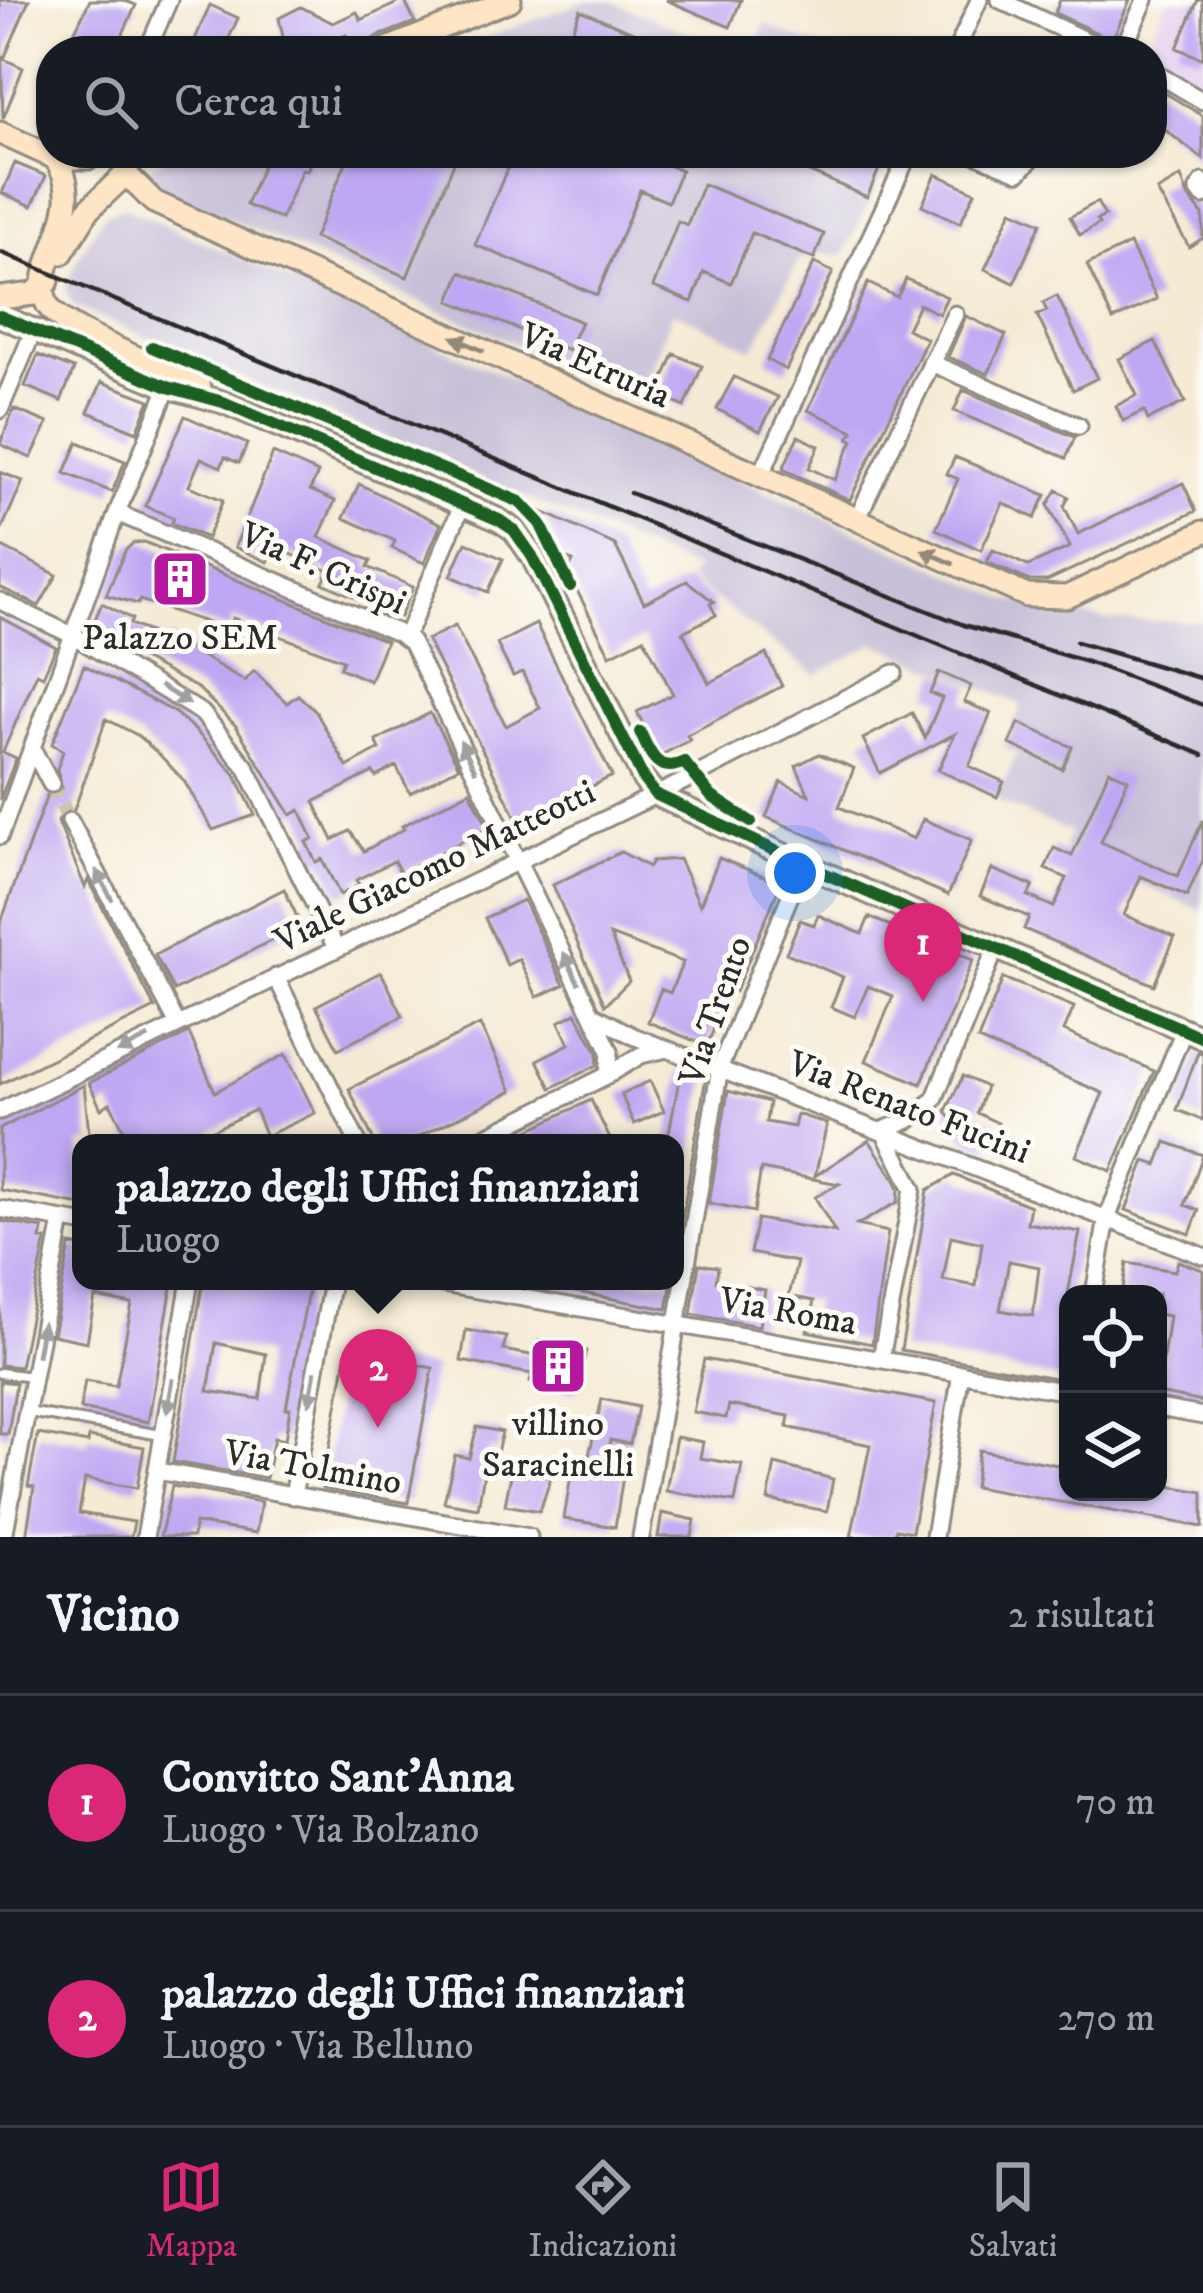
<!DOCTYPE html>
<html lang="it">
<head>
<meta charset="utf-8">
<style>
	body { margin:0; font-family:"IM FELL DW Pica",serif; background:#20242c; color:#f1f3f6 }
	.controls { position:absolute; right:36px; bottom:36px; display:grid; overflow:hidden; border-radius:24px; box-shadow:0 3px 9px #0004 }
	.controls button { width:108px; height:108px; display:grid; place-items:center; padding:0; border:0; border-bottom:3px solid #363941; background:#171b24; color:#f1f3f6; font:60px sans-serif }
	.you { position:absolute; left:795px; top:873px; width:42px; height:42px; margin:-30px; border:9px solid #fff; border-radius:50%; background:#1a73e8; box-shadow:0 0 0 18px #1a73e833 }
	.badge { display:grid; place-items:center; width:78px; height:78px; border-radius:50%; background:#db2777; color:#fff; font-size:39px; font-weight:700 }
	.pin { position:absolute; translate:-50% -99px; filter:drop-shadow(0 3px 6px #0008) }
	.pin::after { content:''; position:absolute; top:63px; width:42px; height:36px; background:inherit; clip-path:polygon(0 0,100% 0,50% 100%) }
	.popup { position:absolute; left:72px; top:1134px; width:612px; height:156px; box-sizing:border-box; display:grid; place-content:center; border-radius:24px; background:#171b24; filter:drop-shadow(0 3px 9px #0005); font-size:39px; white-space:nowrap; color:#9ea1a6 }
	.popup b { font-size:45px; color:#f1f3f6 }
	.popup::after { content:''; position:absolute; left:50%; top:100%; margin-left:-24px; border:24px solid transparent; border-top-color:#171b24 }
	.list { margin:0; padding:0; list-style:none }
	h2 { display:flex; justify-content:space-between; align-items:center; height:156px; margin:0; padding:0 48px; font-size:51px }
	h2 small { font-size:39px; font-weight:400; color:#9ea1a6 }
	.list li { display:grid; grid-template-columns:78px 1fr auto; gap:36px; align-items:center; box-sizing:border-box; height:216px; padding:0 48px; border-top:3px solid #363941 }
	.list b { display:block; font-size:45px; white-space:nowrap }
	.list p { margin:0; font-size:39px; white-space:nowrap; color:#9ea1a6 }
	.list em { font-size:39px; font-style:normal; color:#9ea1a6 }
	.icon { flex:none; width:66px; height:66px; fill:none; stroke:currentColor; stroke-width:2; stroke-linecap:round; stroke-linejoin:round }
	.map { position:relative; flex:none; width:1203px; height:1537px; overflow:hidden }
	.search { position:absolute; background:#171b24; box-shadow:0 3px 9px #0004; left:36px; right:36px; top:36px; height:132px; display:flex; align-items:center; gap:30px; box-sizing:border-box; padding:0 42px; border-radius:48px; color:#9ea1a6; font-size:45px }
	.sheet { height:588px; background:#171b24 }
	nav { display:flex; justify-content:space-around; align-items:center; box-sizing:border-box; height:168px; border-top:3px solid #363941; background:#171b24; font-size:33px; color:#9ea1a6 }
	nav a { display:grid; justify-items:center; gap:6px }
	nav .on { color:#db2777 }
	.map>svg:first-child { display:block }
	.built { fill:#e6d3f0 }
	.industrial { fill:#c8c0d8 }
	.building { fill:#bfa8f3; fill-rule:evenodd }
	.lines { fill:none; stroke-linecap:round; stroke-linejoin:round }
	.street-tunnel { stroke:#cdc4b2; stroke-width:15; stroke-dasharray:15 8; stroke-linecap:butt }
	.lane-casing { stroke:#908a80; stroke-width:14 }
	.street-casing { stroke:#908a80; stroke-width:21 }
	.secondary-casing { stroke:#908a80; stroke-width:27 }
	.lane { stroke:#fff; stroke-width:8 }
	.street { stroke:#fff; stroke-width:15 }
	.secondary { stroke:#fde5c5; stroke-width:21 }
	.rail { stroke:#2b2b2b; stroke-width:4.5 }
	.cycleway-casing { stroke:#fdfcf7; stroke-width:20 }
	.cycleway { stroke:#1b5e20; stroke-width:12 }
	.oneway { fill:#948878 }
	.oneway2 { fill:#a0a0a0 }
	.labels { text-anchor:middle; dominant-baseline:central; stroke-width:10; stroke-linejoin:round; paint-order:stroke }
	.street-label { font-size:36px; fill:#2b2b2b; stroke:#fdfcf7 }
	.poi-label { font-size:36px; fill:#2b2b2b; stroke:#fdfcf7 }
</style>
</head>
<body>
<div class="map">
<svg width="1203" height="1537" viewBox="0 0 1203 1537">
	<rect width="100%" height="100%" fill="#fdfcf7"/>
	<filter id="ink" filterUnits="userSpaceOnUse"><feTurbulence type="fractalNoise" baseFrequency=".00833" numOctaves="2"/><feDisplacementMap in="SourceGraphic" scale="24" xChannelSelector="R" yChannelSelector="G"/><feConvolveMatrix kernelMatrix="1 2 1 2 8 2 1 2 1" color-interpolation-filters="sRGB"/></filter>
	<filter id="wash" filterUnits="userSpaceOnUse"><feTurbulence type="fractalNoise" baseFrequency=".004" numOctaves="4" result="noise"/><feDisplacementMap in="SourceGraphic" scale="48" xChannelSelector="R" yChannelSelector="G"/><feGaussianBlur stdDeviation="2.7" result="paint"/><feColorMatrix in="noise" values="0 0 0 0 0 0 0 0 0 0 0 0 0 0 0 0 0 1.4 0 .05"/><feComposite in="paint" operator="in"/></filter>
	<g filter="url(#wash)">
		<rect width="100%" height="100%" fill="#f5ead4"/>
		<path class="built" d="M1167,0H1203V85L1152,58V51H1145Z"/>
		<path class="industrial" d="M587,0H609L730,51H452Z
			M765,24L828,51H754Z
			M183,153H892L844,255L820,253L799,260L753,349L673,311L639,398L150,184L151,165Z
			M124,207L1009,600L1110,621H1203V911L1063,850L1070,832L997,801L1017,753L1004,747L1022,705L875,643L815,675L689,579L696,569L73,306L65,291L78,258L104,215Z"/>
		<g id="blocks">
			<path class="building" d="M0,0H29L4,59L23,68L3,119Z
				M90,0H123L136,5L115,51H65Z
				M404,0L415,22L376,37L356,51L346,35L311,51L283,37L279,18L301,7L333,23L357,12L361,20Z
				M666,0H741L730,27Z
				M1060,0H1130L1112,40L1055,13Z
				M1198,0H1203V59L1177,48Z
				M210,5L238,18L223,51H190Z
				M580,10L678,51H564Z
				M1152,85L1203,116V159L1152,120Z
				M268,153H314L307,171L302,169L281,219L246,205Z
				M350,153H458L407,277L314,238Z
				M514,153H669L665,164L681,170L668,202L640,190L597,295L475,245Z
				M766,153H886L867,197Z
				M15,163L46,176L32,206L2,193Z
				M936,174L975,192L960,223L922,205Z
				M1181,177L1188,196L1203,215V238L1189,247L1157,191Z
				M703,184L824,234L814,259L752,233L731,283L704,272L692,302L653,287L678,221L687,225Z
				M1097,202L1105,216L1097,220L1099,224L1080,235L1070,217Z
				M1012,210L1041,223L1014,283L985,269Z
				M1130,244L1157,299L1113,320L1087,265Z
				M814,263L833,272L786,370L767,360Z
				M461,272L581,322L568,350L450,301Z
				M906,279L947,297L939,314L919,304L907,329L927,339L850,500L783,469L798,436L819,446L809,468L835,480L853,440L849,438L853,431L808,410L868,283L897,297Z
				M1057,296L1097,378L1073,390L1037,315L1047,311L1043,303Z
				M966,316L1006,335L988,374L948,357Z
				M1155,341L1185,402L1148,420L1144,411L1123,421L1116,406L1137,395L1119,359Z
				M674,354L702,366L685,407L657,395Z
				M38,355L74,369L61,401L25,386Z
				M734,377L778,397L760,431L717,409Z
				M102,382L150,400L137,432L88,412Z
				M963,390L1075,437L1066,458L954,411Z
				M14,409L48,423L31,458L0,444Z
				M185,416L247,444L239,463L225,457L221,467L201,458L189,486L223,500L207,538L172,523L174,518L145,506Z
				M78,442L125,461L112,492L65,473Z
				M273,453L318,473L310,490L335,501L319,537L371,561L368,567L413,587L400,617L323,583L329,571L275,547L268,562L235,547Z
				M955,457L1046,495L1035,518L1003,503L981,550L936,529L958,479L947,474Z
				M0,472L23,481L0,533Z
				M1183,483L1196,511L1047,581H1030L987,562L993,550L1028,566L1070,547L1048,505L1057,490L1069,497L1064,506L1078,534Z
				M359,484L441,524L424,563L392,548L395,541L344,518Z
				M543,512L615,545L644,603L687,581L714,602L710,604L716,615L683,632L709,683L766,654L782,686L687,735L690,740L659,756L637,712L673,694L644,638L610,655L568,573L573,561L562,557Z
				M144,542L386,641L370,681L340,668L343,660L233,618L229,630L140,600L138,604L106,595L125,551L133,543Z
				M466,542L503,559L488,592L451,576Z
				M0,546L57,575L39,606L0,587Z
				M102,603L132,619L130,624L167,640L169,637L245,681L254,671L287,703L298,695L316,712L347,767L380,749L376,741L430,713L459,767L410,793L396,766L376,777L373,772L314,802L333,840L350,831L364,851L404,829L402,826L470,791L488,827L401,874L394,861L356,880L359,885L340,895L322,859L316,862L306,842L313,839L300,810L291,815L236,726L199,689L90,631Z
				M0,617L56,647L43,676L37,673L3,752L16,758L0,800Z
				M536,624L612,776L519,823L427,640L455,626L506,726L540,708L522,672L513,676L497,644Z
				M84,665L174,712L195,730L235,774L255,815L213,830L184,781L159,754L137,735L106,719L74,810L63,811L58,822L85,887L88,880L155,1008L0,1084V925L47,795H56L62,789L57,769L63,751L52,744Z
				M939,672L971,686L964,702L991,713L969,766L1004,782L997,797L938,770L955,734L880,773L863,739L912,713L925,738L942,698L930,693Z
				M1019,723L1072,747L1062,769L1010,744Z
				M819,754L854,768L839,807L914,839L923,819L972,840L948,895L766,817L781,782L809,795L796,766Z
				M1109,770L1128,779L1101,842L1178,876L1203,820V860L1187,896L1141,876L1124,915L1175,937L1154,985L1024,929L1029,917L980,896L992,869L1033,886L1028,896L1054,907L1067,878L1045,869L1054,848L1072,856Z
				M621,852L649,867L652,861L679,859L700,905L719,858L781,883L735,992L729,990L707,1046L648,1022L661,989L670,993L683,962L610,935L629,981L605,1005L577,942L553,885Z
				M284,889L301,925L174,991L155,955Z
				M523,900L564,985L537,997L519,959L507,965L485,918Z
				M818,915L862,934L869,917L973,960L921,1084L866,1061L893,996L868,986L855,1017L831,1007L843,977L786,953L800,920L814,925Z
				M381,972L403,1016L338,1049L316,1006Z
				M1003,978L1074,1007L1064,1031L1154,1071L1111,1171L1076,1156L1103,1093L978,1040Z
				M576,1013L598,1053L597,1065L551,1088L537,1060L569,1044L559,1022Z
				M480,1025L512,1091L405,1143H375L349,1089Z
				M189,1033L215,1092L286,1054L315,1113L266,1136L255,1110L211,1131L217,1143H131L110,1103L101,1109L89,1083Z
				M1198,1052L1203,1053V1120L1177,1110Z
				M681,1070L706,1077L680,1230H675V1143H667Z
				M963,1076L986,1087L977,1113L998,1123L988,1151L966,1141L946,1111Z
				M650,1081L664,1111L634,1124L621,1094Z
				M84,1085L90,1143H81V1205L0,1190V1129Z
				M728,1091L769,1102L766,1122L794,1127L797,1114L827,1124L815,1176L869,1140L894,1178L899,1188L898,1202L857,1225L888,1232L872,1344L807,1331L814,1301L789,1296L797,1262L750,1253L757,1219L835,1232L815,1197L839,1184L761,1169L754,1212L709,1203Z
				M591,1100L612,1143H536L529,1130Z
				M1166,1142L1203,1155L1185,1205L1199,1210L1190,1234L1126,1210L1145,1161L1157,1165Z
				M954,1175L1030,1206L1027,1223L1080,1232L1068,1294L1066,1380L901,1350L928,1190ZM951,1236L982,1243L976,1286L943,1280ZM1009,1261L1039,1267L1033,1316L1000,1310Z
				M0,1221L43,1229L41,1239L46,1240L20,1367L0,1365Z
				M70,1245L81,1247V1281H173L148,1422L80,1409L85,1381L116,1386L132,1304L95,1297L87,1342L53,1335Z
				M1178,1261L1203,1270V1402L1158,1393L1169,1316L1158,1314V1294H1122L1127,1263L1175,1271Z
				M699,1264L718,1267L716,1281L765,1290L759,1326L691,1314Z
				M203,1281H310L286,1408H290L285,1440L274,1438L266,1478L173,1462ZM216,1343L266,1354L260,1399L208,1391Z
				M562,1281H672L667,1309L561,1289Z
				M466,1330L506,1337L503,1350L536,1356L539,1341L586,1351L576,1392L530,1382L532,1374L461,1361Z
				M347,1352L433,1368L408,1503L322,1488Z
				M704,1359L936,1403L912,1532L896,1529L895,1537H851L870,1445L787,1427L789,1416L729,1405L726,1418L693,1412Z
				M0,1381L16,1383L8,1434H0Z
				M602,1399L638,1407L630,1444L610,1440L606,1467L624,1470L615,1527L564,1519L573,1462L587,1464Z
				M477,1427L502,1432L497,1452L488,1450L478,1508L444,1502L455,1455L469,1458Z
				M38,1434L88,1443L89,1437L144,1447L137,1488L85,1479L79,1513L134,1522L131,1537H26L34,1487L28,1486Z
				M676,1437L703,1442L700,1458L742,1465L735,1502L666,1491Z
				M979,1450L1068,1467V1492H1158V1484L1203,1492V1527L974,1487Z
				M775,1464L833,1479L827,1511L768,1500Z
				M512,1470L551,1477L540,1511L505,1505Z
				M172,1486L261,1502L256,1533L195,1523L193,1537H160Z
				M662,1513L695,1520L692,1537H658Z"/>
		</g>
	</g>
	<g filter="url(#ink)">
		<use href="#blocks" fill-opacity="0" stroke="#908a80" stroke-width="3"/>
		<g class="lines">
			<path class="street-tunnel" d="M51,784L70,821"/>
			<defs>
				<path id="lane" d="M0,1373L33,1377
					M28,1412L161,1435"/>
				<path id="street" d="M1000,0L1108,51
					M147,51L169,0
					M956,51L979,0
					M1122,51L1145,0
					M1152,71L1203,101
					M972,153L1019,172L1037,153
					M1203,182L1198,189L1203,196
					M931,363L1079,426
					M0,410L30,339
					M760,477L909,153
					M117,513L398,633L411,642L610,1051L608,1075
					M856,521L955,314
					M0,601L74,636L202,713L246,767L336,948
					M406,637L463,503
					M32,748L51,784
					M70,821L177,1023
					M0,836L117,513L168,387
					M276,977L358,1143
					M594,1015L633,1036L1203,1256
					M0,1111L693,777L894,673
					M473,1143L608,1075L641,1055L667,1049
					M0,1209L81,1223
					M425,1281L1068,1392
					M1094,1294L1107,1218L1184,1030
					M881,1359L913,1189L883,1130L909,1120L934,1100L996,948
					M1158,1408L1203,1416
					M157,1471L529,1537
					M293,1496L332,1281
					M4,1537L62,1220
					M145,1537L190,1281
					M641,1537L720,1067L803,864
					M934,1537L961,1373"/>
				<path id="secondary" d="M382,51L510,0
					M0,133L55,158H89
					M55,158C92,209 31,261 46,302C57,331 168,367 200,388
					M126,174L154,202L1027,596L1067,597L1203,532
					M62,253L89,209L126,174L129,162L127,153
					M0,298L34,294L48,281
					M0,316L168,387L223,402L499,520L514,530L532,556L644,780L655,794L803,864L1203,1038"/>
			</defs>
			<use href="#lane" class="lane-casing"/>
			<use href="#street" class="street-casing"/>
			<use href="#secondary" class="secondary-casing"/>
			<use href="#lane" class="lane"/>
			<use href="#street" class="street"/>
			<use href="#secondary" class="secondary"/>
			<path class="rail" d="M0,252L1203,755
				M630,493L964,625L1090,663L1203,705
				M1076,642L1203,679"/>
			<defs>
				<path id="cycleway" d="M0,316L168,387L223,402L499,520L514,530L532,556L644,780L655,794L803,864L1203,1038
					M152,347L520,502L540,523L570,586
					M640,732C650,753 657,775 684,762L711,796L751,822"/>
			</defs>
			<use href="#cycleway" class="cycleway-casing"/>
			<use href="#cycleway" class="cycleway"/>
		</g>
		<defs><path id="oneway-solid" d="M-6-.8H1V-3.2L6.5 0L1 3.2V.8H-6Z" transform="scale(3)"/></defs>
		<g class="oneway">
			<use href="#oneway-solid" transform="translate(468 344) rotate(-156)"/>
			<use href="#oneway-solid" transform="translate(938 557) rotate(-156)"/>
		</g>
		<g class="oneway2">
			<use href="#oneway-solid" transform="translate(175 695) rotate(32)"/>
			<use href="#oneway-solid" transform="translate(468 756) rotate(-116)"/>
			<use href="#oneway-solid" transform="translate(104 885) rotate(-118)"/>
			<use href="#oneway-solid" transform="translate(571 968) rotate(-116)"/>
			<use href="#oneway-solid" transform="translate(133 1045) rotate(153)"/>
			<use href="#oneway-solid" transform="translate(40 1339) rotate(-80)"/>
			<use href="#oneway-solid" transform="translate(312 1388) rotate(100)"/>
			<use href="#oneway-solid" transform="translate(170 1396) rotate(100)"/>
		</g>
	</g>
	<defs>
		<symbol id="building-square" viewBox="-11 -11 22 22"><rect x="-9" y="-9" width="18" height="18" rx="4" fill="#b5179e" stroke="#fdfcf7"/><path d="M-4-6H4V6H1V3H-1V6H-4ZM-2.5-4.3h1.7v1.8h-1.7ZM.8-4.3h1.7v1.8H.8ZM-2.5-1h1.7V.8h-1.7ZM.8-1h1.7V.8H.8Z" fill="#fff"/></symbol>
	</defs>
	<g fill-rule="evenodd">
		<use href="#building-square" x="147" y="546" width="66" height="66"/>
		<use href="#building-square" x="525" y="1333" width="66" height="66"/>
	</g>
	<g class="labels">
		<g class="street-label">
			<text transform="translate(595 366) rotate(24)">Via Etruria</text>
			<text transform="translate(323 569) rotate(24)">Via F. Crispi</text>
			<text transform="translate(435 867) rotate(-26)">Viale Giacomo Matteotti</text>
			<text transform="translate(716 1011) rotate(-71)">Via Trento</text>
			<text transform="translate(909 1108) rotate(21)">Via Renato Fucini</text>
			<text transform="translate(788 1312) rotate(10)">Via Roma</text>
			<text transform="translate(313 1468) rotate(10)">Via Tolmino</text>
		</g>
		<g class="poi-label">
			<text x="180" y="638">Palazzo SEM</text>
			<text x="558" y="1424">villino<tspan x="558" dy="41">Saracinelli</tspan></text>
		</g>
	</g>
</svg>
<div class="controls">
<button><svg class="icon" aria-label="locate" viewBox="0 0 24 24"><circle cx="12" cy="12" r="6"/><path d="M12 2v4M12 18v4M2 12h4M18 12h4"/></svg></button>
<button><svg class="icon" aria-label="layers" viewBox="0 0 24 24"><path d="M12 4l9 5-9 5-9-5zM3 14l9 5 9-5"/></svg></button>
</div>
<div class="you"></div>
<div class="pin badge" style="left:923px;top:1002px">1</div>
<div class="pin badge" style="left:378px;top:1428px">2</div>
<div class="popup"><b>palazzo degli Uffici finanziari</b>Luogo</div>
<div class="search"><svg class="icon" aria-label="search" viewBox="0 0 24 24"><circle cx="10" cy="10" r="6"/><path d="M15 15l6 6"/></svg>Cerca qui</div>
</div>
<section class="sheet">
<h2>Vicino<small>2 risultati</small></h2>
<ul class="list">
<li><span class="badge">1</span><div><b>Convitto Sant'Anna</b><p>Luogo · Via Bolzano</p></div><em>70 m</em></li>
<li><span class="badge">2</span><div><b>palazzo degli Uffici finanziari</b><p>Luogo · Via Belluno</p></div><em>270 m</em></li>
</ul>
</section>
<nav>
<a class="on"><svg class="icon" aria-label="map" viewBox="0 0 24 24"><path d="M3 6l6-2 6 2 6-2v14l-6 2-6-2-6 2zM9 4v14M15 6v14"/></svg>Mappa</a>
<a><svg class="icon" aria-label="directions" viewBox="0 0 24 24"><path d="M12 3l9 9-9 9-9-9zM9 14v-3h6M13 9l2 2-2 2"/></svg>Indicazioni</a>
<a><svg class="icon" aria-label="saved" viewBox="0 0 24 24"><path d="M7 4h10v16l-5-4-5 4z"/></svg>Salvati</a>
</nav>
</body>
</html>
